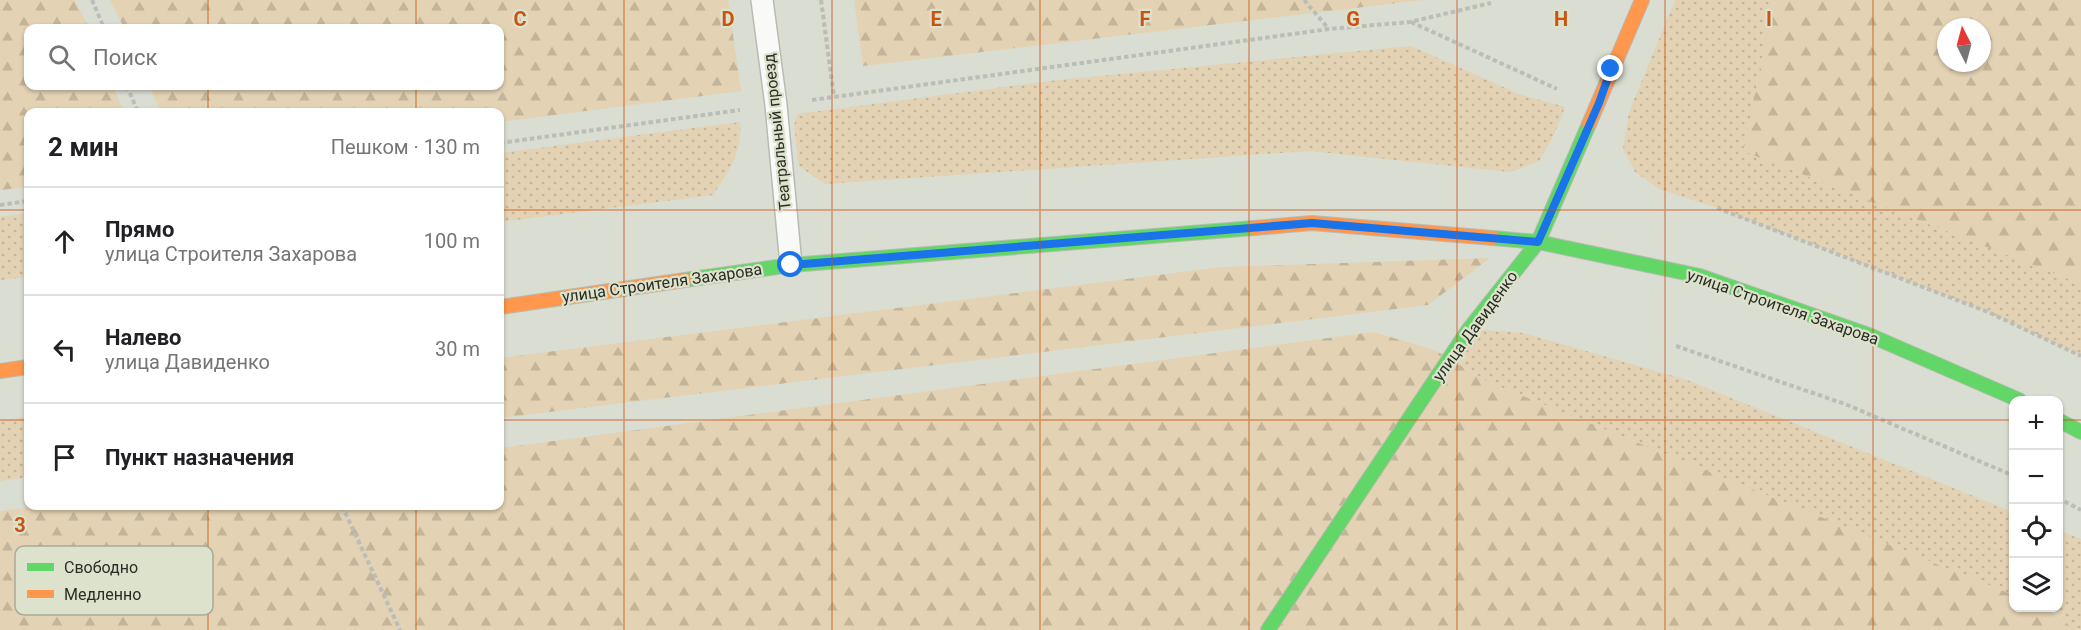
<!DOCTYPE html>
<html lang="ru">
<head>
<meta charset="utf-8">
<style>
	body { margin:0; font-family:Roboto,sans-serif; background:#f2f2f2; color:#202124 }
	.controls { position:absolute; right:18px; bottom:18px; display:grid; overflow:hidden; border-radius:12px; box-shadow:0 2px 4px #0004 }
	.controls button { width:54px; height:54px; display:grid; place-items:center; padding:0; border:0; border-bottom:2px solid #e0e0e0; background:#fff; color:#202124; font:30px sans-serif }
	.compass { position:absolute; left:1937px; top:18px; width:54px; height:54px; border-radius:50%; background:#fff; box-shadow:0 2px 4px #0004; rotate:354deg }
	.stop { position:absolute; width:18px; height:18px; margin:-14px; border:4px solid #1a73e8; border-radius:50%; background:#fff }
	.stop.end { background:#1a73e8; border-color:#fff; box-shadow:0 2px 6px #0008 }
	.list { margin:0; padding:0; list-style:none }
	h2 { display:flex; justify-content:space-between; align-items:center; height:78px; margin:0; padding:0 24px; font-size:26px }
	h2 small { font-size:20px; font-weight:400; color:#757577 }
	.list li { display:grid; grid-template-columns:39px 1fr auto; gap:18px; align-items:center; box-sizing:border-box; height:108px; padding:0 24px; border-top:2px solid #e0e0e0 }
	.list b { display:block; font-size:22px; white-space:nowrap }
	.list p { margin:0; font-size:20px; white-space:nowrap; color:#757577 }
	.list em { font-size:20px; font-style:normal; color:#757577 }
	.icon { flex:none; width:33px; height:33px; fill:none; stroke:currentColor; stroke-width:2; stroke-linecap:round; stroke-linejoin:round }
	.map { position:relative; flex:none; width:2081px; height:630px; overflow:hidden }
	.search { position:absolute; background:#fff; box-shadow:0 2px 4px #0004; left:24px; top:24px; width:480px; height:66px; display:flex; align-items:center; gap:15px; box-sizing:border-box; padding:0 21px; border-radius:12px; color:#757577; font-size:22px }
	.panel { position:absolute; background:#fff; box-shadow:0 2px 4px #0004; left:24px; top:108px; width:480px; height:402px; border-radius:12px }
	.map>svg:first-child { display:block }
	.grass { fill:url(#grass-dots) }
	.forest { fill:url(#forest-firs); fill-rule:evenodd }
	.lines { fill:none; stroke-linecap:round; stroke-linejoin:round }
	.lane-casing { stroke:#b8bbb2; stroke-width:24 }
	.fast-casing { stroke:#b8bbb2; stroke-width:16 }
	.slow-casing { stroke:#b8bbb2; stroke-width:16 }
	.path { stroke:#bbbdb8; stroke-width:4; stroke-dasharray:4.5 3; stroke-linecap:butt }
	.lane { stroke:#f9faf8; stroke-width:21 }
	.fast { stroke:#63d668; stroke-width:14 }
	.slow { stroke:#ff974d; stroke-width:14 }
	.route { stroke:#1a73e8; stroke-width:8 }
	.grid { fill:none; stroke:#cc5210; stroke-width:1.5; stroke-opacity:0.55 }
	.labels { text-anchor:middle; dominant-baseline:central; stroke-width:4.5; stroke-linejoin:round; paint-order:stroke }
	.street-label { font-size:16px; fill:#2b2c24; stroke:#dde2cd }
	.key { fill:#dde2cd; stroke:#a8ab9a; stroke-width:1.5 }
	.key-label { font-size:16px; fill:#2b2c24 }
	.grid-label { font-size:20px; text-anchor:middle; font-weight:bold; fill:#cc5210; stroke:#dde2cd; stroke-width:4.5; stroke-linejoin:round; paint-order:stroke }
</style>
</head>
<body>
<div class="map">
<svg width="2081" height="630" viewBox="0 0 2081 630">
	<defs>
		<pattern id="grass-dots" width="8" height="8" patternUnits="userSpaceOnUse" patternTransform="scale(1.5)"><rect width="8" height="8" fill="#e3d2b3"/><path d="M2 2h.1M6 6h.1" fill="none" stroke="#c3b49a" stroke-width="1.8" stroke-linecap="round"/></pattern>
		<pattern id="forest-firs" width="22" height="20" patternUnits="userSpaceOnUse" patternTransform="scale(1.5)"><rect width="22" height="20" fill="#e3d2b3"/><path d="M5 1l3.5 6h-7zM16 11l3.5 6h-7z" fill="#c3b49a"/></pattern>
	</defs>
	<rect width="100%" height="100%" fill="#daddd2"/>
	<path class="grass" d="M1675,0H1774L1744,151L2081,284V356L1988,312L1717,208L1659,189L1635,172L1623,149L1629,112Z
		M1411,46L1519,94L1565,107L1554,135L1539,161L1510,172L1309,151L825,184L799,166L794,126L797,114L1058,80Z
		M740,122C743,151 728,173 713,195L500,222V153Z
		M28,213V277L0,280V217Z
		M1469,329L1523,333L1687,380L2013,512V595L1486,381L1449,358Z
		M28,417V477L0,481V421Z
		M2059,530L2081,539V630H2074L2055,612L2044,608H2058Z"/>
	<path class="forest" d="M0,0H75L89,28H28V86H113L124,112H28V187L0,190Z
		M110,0H728L741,91L500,122V112H161L149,86H500V28H124Z
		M854,0H1423L863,66Z
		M1774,0H2081V284L1743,151ZM1946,27H1982V63H1946Z
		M1490,258L1428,305L500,418V358L1222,267Z
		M1373,332L1435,350L1486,381L2013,595L2014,608C2047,608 2049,606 2074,630H0V511L41,506H500V448Z"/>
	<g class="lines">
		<defs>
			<path id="lane" d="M762,0L776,105L791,265"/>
			<path id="fast" d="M1493,238L1538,242L1700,276L1869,335L2019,400
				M685,280L791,265L1254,228
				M2058,420L2081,432
				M1268,630L1469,329L1538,242L1589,124"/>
			<path id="slow" d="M1589,124L1642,0
				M1254,228L1312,223L1493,238
				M500,307L685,280
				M0,371L28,367"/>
		</defs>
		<use href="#lane" class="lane-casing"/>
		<use href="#fast" class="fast-casing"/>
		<use href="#slow" class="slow-casing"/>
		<path class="path" d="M92,0L104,28
			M821,0L834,97
			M1304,0L1328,28
			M1411,22L1557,89
			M127,86L138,112
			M812,100L1329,29L1410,22L1491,3
			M500,143L740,110
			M0,205L28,201
			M1717,208L1988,312L2081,356
			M1676,346L1845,404L2014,476
			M2058,498L2081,510
			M342,506L400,630"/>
		<use href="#lane" class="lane"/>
		<use href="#fast" class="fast"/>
		<use href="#slow" class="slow"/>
	</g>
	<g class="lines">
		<path class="route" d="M791,265L1312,223L1538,242L1599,103L1611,69"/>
	</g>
	<path class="grid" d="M208,0V28M416,0V28M624,0V630M832,0V630M1040,0V630M1249,0V630M1457,0V630M1665,0V630M1873,0V630M208,86V112M416,86V112M0,210H28M500,210H2081M0,420H28M500,420H2014M2058,420H2081M208,506V630M416,506V630"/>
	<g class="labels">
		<g class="street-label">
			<text transform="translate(777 132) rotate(-96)">Театральный проезд</text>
			<text transform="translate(662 283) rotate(-8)">улица Строителя Захарова</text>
			<text transform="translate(1783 307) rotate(19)">улица Строителя Захарова</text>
			<text transform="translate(1475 326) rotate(-54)">улица Давиденко</text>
		</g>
	</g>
	<rect x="15" y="546" width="198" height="69" rx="9" class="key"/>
	<rect x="27" y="563" width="27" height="8" fill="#63d668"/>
	<rect x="27" y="590" width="27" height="8" fill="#ff974d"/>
	<g class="key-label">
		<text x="64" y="573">Свободно</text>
		<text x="64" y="600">Медленно</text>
	</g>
	<g class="grid-label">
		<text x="520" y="26">C</text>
		<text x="728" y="26">D</text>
		<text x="936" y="26">E</text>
		<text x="1145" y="26">F</text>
		<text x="1353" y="26">G</text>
		<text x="1561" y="26">H</text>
		<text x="1769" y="26">I</text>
		<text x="20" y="532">3</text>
	</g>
</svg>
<div class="controls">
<button>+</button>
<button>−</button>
<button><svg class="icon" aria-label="locate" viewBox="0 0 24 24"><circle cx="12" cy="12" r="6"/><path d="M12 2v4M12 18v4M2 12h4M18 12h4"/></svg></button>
<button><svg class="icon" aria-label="layers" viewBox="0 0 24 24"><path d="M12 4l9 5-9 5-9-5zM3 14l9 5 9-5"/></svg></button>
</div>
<svg class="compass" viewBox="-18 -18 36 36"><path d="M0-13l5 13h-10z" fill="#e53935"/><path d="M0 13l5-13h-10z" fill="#757577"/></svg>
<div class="stop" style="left:791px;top:265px"></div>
<div class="stop end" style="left:1611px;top:69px"></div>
<div class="search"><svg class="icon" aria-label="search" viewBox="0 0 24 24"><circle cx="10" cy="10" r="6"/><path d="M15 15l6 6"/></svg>Поиск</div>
<section class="panel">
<h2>2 мин<small>Пешком · 130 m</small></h2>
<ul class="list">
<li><svg class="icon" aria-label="ahead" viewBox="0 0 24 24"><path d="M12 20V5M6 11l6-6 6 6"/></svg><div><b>Прямо</b><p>улица Строителя Захарова</p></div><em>100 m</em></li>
<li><svg class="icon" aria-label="left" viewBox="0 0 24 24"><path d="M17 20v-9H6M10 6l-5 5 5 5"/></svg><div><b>Налево</b><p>улица Давиденко</p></div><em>30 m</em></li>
<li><svg class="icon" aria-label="arrive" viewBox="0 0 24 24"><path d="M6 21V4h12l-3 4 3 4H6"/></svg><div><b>Пункт назначения</b></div></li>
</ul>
</section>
</div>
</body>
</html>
